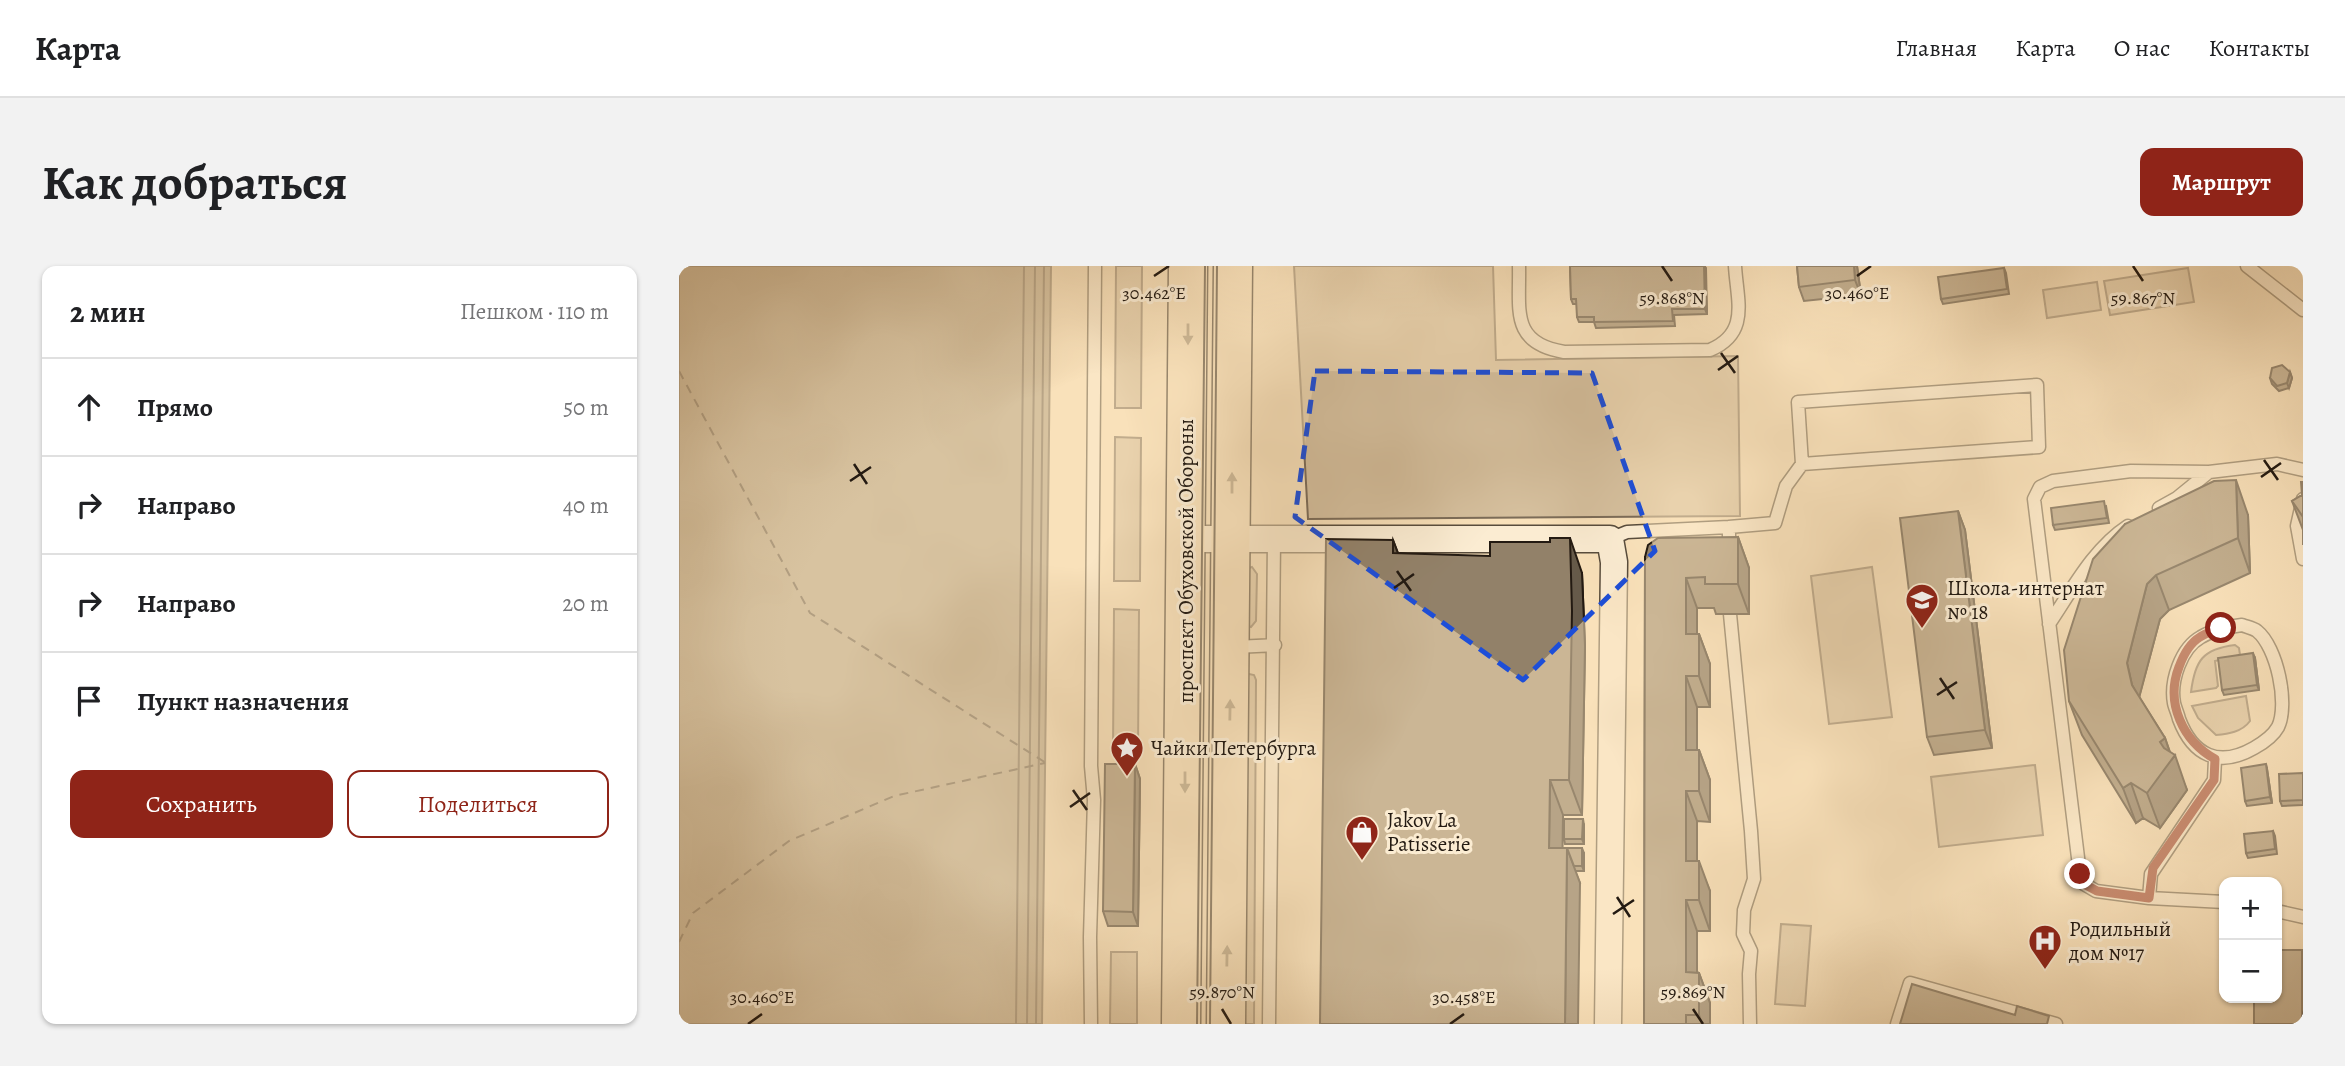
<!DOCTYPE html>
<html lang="ru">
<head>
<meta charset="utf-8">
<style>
	body { margin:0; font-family:Alegreya,serif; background:#f2f2f2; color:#202124 }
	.controls { position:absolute; right:21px; bottom:21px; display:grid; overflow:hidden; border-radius:14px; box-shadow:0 2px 5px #0004 }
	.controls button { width:63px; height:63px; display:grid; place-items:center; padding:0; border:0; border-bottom:2px solid #e0e0e0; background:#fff; color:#202124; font:35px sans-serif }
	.stop { position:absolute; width:21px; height:21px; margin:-16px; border:5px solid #8f2418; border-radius:50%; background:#fff }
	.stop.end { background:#8f2418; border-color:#fff; box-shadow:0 2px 7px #0008 }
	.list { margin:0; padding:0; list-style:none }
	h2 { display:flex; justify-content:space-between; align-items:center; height:91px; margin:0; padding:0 28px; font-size:30px }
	h2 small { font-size:23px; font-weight:400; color:#757577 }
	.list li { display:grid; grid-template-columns:46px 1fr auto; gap:21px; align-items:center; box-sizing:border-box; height:98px; padding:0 28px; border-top:2px solid #e0e0e0 }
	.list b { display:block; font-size:26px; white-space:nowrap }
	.list em { font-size:23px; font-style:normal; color:#757577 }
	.actions { display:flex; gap:14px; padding:21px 28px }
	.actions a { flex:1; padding:16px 0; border:2px solid #8f2418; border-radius:14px; text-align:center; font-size:24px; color:#8f2418 }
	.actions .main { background:#8f2418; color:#fff }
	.icon { flex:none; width:38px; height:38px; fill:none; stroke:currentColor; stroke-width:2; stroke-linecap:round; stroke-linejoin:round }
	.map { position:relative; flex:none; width:1624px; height:758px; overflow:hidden; border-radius:14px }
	header { display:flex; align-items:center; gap:42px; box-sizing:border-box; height:98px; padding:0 35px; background:#fff; border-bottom:2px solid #e0e0e0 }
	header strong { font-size:33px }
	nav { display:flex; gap:38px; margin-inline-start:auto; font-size:24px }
	.intro { display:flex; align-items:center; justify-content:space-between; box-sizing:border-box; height:168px; padding:0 42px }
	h1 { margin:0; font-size:49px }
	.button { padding:18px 32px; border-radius:14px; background:#8f2418; color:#fff; font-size:24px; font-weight:700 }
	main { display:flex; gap:42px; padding:0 42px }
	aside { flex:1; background:#fff; border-radius:14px; box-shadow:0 2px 5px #0004 }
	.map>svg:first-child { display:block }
	.green { fill:#d5bf9d; stroke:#7c6c58; stroke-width:2 }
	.water { fill:#b09d81; stroke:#786955; stroke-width:2 }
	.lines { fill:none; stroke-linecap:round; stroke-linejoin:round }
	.shore { stroke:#6a5c4a; stroke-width:2 }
	.ferry { stroke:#5b4e3e; stroke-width:2; stroke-dasharray:9 7; stroke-linecap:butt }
	.service-casing { stroke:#584c3c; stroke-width:15 }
	.minor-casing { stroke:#584c3c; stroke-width:29 }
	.primary-casing { stroke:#231a12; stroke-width:41 }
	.service { stroke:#fbecd2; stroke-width:12 }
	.minor { stroke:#fbecd2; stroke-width:26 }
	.primary { stroke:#f9e1ba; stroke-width:38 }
	.tram { stroke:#231a12; stroke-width:2 }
	.wall { fill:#7e6f5a; stroke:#231a12; stroke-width:2 }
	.shaded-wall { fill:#665a4a; stroke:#231a12; stroke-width:2 }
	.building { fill:#928169; stroke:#231a12; stroke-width:2 }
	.oneway { fill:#99876e }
	.route { stroke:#8f2418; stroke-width:9 }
	.marked { fill:none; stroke:#1d4ed8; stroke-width:5; stroke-dasharray:14 9; stroke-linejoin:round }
	.ticks { fill:none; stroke:#231a12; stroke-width:2.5 }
	.labels { text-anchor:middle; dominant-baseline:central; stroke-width:6; stroke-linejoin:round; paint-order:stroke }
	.street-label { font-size:21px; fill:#231a12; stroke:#fbecd2 }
	.poi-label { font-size:21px; fill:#231a12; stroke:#fbecd2; text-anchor:start }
	.ticks-label { font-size:18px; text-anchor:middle; fill:#231a12; stroke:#fbecd2; stroke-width:6; stroke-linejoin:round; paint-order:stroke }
</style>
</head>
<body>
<header>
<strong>Карта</strong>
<nav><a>Главная</a><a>Карта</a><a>О нас</a><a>Контакты</a></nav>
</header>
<div class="intro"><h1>Как добраться</h1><a class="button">Маршрут</a></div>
<main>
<aside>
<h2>2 мин<small>Пешком · 110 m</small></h2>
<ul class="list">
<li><svg class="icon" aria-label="ahead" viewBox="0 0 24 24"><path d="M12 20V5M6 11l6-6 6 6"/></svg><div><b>Прямо</b></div><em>50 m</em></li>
<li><svg class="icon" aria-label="right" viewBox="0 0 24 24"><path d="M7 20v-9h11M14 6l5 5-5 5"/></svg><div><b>Направо</b></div><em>40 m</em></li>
<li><svg class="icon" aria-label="right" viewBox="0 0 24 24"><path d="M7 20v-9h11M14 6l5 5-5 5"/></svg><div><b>Направо</b></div><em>20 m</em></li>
<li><svg class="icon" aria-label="arrive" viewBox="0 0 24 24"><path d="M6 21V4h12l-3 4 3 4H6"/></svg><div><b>Пункт назначения</b></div></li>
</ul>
<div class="actions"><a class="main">Сохранить</a><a>Поделиться</a></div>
</aside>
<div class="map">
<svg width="1624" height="758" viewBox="0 0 1624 758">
	<rect width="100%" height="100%" fill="#f9e1ba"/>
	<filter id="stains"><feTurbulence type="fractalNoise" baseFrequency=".00286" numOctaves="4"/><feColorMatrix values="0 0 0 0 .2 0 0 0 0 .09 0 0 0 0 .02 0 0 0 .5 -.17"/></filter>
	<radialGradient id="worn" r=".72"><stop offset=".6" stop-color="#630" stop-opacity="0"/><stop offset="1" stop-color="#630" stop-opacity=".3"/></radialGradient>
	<path class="green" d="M437,0H463L462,142H436Z
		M615,0H814L817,94L1059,90L1061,250L629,253Z
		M1509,2L1515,36L1431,49L1425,15Z
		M1418,16L1422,44L1368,52L1364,24Z
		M436,171L462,172L461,315H435Z
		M573,301L578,308L577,355L572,361L569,360L570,302Z
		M1193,301L1213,451L1150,458L1132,310Z
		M435,343L460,344L459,486H434Z
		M1556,379L1560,382L1561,389L1536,395L1539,420L1537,422L1512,426C1516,394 1524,383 1556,379Z
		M570,408L575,409L577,414L575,758H562L568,409Z
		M1567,430L1571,455C1563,466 1549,468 1537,469L1519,452L1513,440Z
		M1356,499L1364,569L1260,581L1252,511Z
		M1102,658L1132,660L1126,740L1096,738Z
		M432,686H458V758H431Z"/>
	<path class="water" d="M0,0H372L363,758H0Z"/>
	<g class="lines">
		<path class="shore" d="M337,758L345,0
			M348,758L356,0
			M357,758L365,0"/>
		<path class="ferry" d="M0,105L131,347L367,497
			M0,676L14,647L110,575L215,530L366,497"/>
		<defs>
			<path id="service" d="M840,0C841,44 831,77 885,86L1031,84C1071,67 1058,35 1056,0
				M1568,0L1624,44
				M1624,233L1618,260L1624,293
				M1480,242L1498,232L1530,206
				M1050,261L1096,257L1107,220L1123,198L1119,136L1358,119L1360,181L1123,198
				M931,273L948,266L1050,261V287
				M1051,348L1072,565L1075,613L1065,644L1064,668L1072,685L1070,708L1071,758
				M1370,358C1393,324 1414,283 1449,260
				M1563,359C1568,361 1574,362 1578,365C1598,381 1610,438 1599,461C1594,470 1584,477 1575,482C1540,502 1514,490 1500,453C1499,448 1496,442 1495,437C1491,415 1502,382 1522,371C1535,363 1549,361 1563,359Z
				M556,381L596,379
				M1470,632L1472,608L1535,514L1536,493
				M1545,636L1470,632L1417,625L1405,618L1401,608L1355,233L1361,221L1374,215L1452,205L1530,206L1598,198L1624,204
				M1598,645L1624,651
				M412,758L411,671L415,534L412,500L416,0
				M590,758L595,274
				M1218,758L1231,717L1377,758"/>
			<path id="minor" d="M507,273H931L935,296L929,758"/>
			<path id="primary" d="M502,758L509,0
				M547,758L554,0"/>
		</defs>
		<use href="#service" class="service-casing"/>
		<use href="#minor" class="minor-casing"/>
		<use href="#primary" class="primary-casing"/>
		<use href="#service" class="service"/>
		<use href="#minor" class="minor"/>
		<use href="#primary" class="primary"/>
		<path class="tram" d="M518,758L526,0
			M531,758L538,0"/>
	</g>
	<path class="wall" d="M891,0H1026L1028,48L995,49L996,60L917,62L915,56H900L898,51V38H894L892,33Z
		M1118,0H1178L1182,29L1125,35L1120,21Z
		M1325,2L1327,7L1330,28L1264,38L1262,33Z
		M1611,106L1613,112L1610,122L1600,125L1593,118L1591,112Z
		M1624,216V279V264L1613,235L1623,229Z
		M1427,240L1430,257L1376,264L1374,259Z
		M1279,245L1286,264L1313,482L1255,489L1248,471Z
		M1569,249L1571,307L1490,344L1481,353L1460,431L1486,472L1491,486L1508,524L1481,562L1464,552L1457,557L1403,469L1390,435L1446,258Z
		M1059,271L1070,302V348H1037L1035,342H1018V368H1020L1031,398V441H1018V484H1020L1031,514V556L1018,555V595L1031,625V665H1018V706L1020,707L1031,737V758H965L966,291Z
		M714,274L719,287L903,307L906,380L903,549H884L883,582L905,587V605H896L901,617L641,758Z
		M1576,392L1580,424L1545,429L1543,424Z
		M456,498L461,513L459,660H429L424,645Z
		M1588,503L1593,537L1568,540L1566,535Z
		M1624,507V539L1603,540L1601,535Z
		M905,559V578H886L885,573Z
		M1594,565L1596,570L1598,588L1569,592L1567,587Z"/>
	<path class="shaded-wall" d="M1025,0L1027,2L1028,48L1026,43Z
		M1175,0H1178L1182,29L1176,14Z
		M1611,106L1613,112L1610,122L1608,117Z
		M1557,214L1569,249L1571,307L1559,272Z
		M1279,245L1286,264L1313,482L1306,464Z
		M1059,271L1070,302V348L1059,318Z
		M891,272L903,307L906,380L903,549L890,514Z
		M714,274L727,309L714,287Z
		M1477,309L1490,344L1481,353L1460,432L1453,419L1448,397L1468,318Z
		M1007,312L1018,342V398L1007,368Z
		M1020,368L1031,398V441L1020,410Z
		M1574,387L1576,392L1580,424L1578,419Z
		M1007,410L1018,441V514L1007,484Z
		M1486,472L1493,493L1496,489L1508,524L1481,562L1468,527L1481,476Z
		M1020,484L1031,514V556L1020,525Z
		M456,498L461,513L459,660L454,646Z
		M1587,498L1588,503L1593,537L1591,531Z
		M871,514L884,549L883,617L870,582Z
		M1452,517L1464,552L1457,557L1444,522Z
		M1007,525L1018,555V625L1007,595Z
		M904,553L905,559V578L903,573Z
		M888,582L901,617L899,758H886Z
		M903,582L905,587V605L903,600Z
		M1020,595L1031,625V665L1020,634Z
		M1007,634L1018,665V737L1007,706Z
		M1623,684L1624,758H1623Z
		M1020,707L1031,737V758H1023L1020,749Z"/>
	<path class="building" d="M891,0H1025L1026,43H993L994,55L915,56V51H898L897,33H892Z
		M1118,0H1175L1176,14L1120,21Z
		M1325,2L1328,23L1262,33L1259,11Z
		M1603,99L1611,106L1608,117L1598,120L1591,112L1593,102Z
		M1557,214L1559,272L1477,309L1468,318L1448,397L1453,419L1486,472L1481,476L1485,482L1496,489L1468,527L1452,517L1444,522L1390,435L1385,384L1414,293L1446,258L1535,215Z
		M1622,216H1624V251L1613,235L1623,229Z
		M1425,235L1428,252L1374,259L1372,242Z
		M1279,245L1306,464L1248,471L1221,252Z
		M1059,271V318H1026V311L1007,312V368H1020V410H1007V484H1020V525H1007V595H1020V634H1007V706L1020,707V749H1007V758H965L966,291L969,279L979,272Z
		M871,272H891L893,345L890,514H871L870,582H888L886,758H641L647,273L714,274V287L811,290V276H871Z
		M1574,387L1578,419L1543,424L1539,392Z
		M426,498H456L454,646L424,645Z
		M1587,498L1591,531L1566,535L1562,502Z
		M1624,507V534L1601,535L1600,508Z
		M885,553H904L903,573H885Z
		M1594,565L1596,583L1567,587L1565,568Z
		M884,582H903V600H895L888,582Z
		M1598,684H1623V758H1575V732H1598Z
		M1233,718L1336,749L1338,740L1370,750L1368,758H1221Z"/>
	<defs><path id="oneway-solid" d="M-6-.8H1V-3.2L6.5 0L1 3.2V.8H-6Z" transform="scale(1.75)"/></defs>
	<g class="oneway">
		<use href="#oneway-solid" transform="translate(509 68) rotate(90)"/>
		<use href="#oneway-solid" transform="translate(553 217) rotate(-90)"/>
		<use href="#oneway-solid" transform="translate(551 444) rotate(-89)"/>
		<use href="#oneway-solid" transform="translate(506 516) rotate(90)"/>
		<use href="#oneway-solid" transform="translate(548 690) rotate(-89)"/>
	</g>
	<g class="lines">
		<path class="route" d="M1401,608L1405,618L1418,625L1470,632L1474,602L1535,514L1536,493C1504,475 1486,437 1500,401C1504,390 1511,377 1521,371C1527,367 1535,365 1542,362"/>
	</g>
	<path d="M0 0H1624V758H0ZM636,105L913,107L976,285L844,414L616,251Z" fill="#f9e1ba" fill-opacity=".55" fill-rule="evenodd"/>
	<path class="marked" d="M636,105L913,107L976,285L844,414L616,251Z"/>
	<path class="ticks" d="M983,0L993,15M1454,0L1464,15M475,10L490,0M1178,10L1192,0M1042,87L1056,107M1039,104L1059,90M1585,194L1599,214M175,198L188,218M1582,211L1602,197M171,215L192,201M718,305L732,325M715,322L735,308M1261,412L1275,433M1258,429L1278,416M394,524L408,544M391,541L411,527M938,631L951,651M934,648L955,634M543,743L552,758M1014,743L1024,758M69,758L83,748M771,758L785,748"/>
	<defs>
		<symbol id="school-pin" viewBox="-11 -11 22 30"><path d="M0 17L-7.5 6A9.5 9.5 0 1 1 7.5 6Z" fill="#8f2418" stroke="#fbecd2"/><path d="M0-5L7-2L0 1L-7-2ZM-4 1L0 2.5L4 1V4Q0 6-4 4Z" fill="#fff"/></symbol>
		<symbol id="sight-pin" viewBox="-11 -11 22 30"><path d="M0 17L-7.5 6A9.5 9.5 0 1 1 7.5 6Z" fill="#8f2418" stroke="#fbecd2"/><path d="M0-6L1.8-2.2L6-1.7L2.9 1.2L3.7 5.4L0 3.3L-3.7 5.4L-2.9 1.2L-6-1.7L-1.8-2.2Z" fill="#fff"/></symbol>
		<symbol id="shop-pin" viewBox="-11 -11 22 30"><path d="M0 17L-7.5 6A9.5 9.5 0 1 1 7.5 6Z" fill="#8f2418" stroke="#fbecd2"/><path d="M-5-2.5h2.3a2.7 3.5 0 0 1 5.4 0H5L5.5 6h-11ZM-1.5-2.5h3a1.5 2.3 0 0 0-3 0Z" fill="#fff"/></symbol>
		<symbol id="hospital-pin" viewBox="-11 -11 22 30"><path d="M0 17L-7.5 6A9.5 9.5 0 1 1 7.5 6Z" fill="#8f2418" stroke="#fbecd2"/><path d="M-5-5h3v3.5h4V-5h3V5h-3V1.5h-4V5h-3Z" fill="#fff"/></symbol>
	</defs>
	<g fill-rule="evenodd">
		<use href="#school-pin" x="1224" y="315" width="38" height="52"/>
		<use href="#sight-pin" x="429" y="463" width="38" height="52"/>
		<use href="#shop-pin" x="664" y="547" width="38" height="52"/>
		<use href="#hospital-pin" x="1347" y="656" width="38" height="52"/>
	</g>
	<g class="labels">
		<g class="street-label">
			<text transform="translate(507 295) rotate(-90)">проспект Обуховской Обороны</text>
		</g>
		<g class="poi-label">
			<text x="1268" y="322">Школа-интернат<tspan x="1268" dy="24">№ 18</tspan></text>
			<text x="472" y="482">Чайки Петербурга</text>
			<text x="708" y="554">Jakov La<tspan x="708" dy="24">Patisserie</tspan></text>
			<text x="1390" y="663">Родильный<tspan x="1390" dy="24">дом №17</tspan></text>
		</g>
	</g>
	<g class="ticks-label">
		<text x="475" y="33">30.462°E</text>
		<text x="1178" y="33">30.460°E</text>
		<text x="993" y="38">59.868°N</text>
		<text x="1464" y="38">59.867°N</text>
		<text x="543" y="732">59.870°N</text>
		<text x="1014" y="732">59.869°N</text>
		<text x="83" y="737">30.460°E</text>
		<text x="785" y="737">30.458°E</text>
	</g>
	<rect width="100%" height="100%" filter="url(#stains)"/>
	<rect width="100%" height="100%" fill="url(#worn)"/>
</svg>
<div class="controls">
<button>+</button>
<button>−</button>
</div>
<div class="stop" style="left:1542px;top:362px"></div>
<div class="stop end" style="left:1401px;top:608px"></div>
</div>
</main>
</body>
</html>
